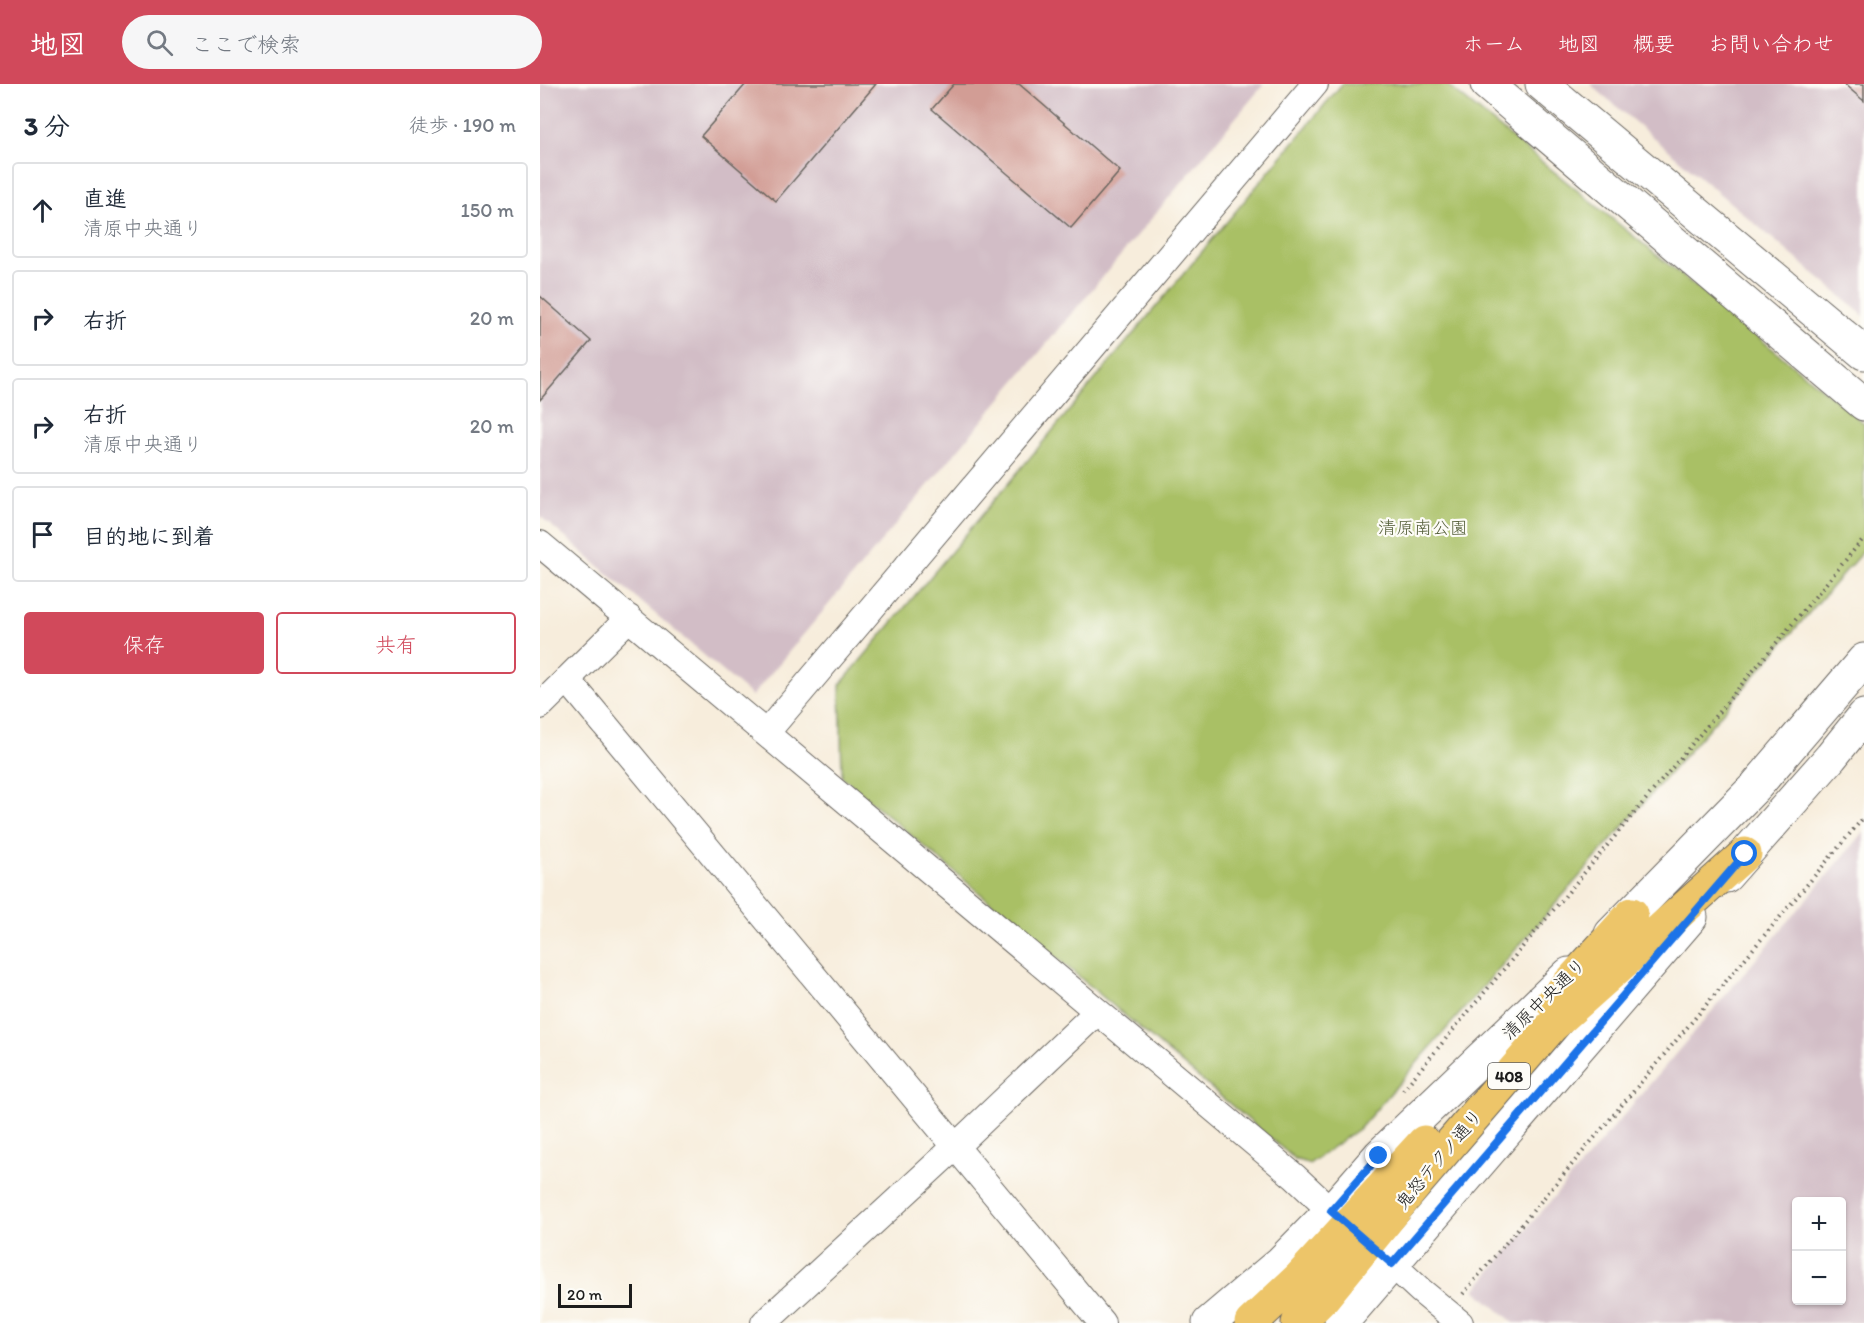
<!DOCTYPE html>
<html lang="ja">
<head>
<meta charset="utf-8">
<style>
	body { margin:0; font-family:Itim,"Klee One",sans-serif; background:#f6f6f7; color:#1f2937 }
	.controls { position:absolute; right:18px; bottom:18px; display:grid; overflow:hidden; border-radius:6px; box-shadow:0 2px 4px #0004 }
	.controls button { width:54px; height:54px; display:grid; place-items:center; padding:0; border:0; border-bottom:2px solid #e0e1e3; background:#fff; color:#1f2937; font:30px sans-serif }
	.scale { position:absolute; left:18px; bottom:15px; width:74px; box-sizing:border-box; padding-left:6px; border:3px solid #1c1c1c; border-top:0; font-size:16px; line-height:21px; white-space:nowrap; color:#1c1c1c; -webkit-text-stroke:4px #fdfcf7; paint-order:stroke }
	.stop { position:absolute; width:18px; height:18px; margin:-14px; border:4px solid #1a73e8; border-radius:50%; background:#fff }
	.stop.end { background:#1a73e8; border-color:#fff; box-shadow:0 2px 6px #0008 }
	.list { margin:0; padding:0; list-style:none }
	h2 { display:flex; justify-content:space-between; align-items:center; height:78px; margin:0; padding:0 24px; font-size:26px }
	h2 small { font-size:20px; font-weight:400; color:#747a83 }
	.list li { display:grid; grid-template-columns:39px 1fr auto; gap:18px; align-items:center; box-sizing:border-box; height:96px; margin:0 12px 12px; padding:0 12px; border:2px solid #e0e1e3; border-radius:6px }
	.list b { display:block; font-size:22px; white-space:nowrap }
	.list p { margin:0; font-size:20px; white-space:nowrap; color:#747a83 }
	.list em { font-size:20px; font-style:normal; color:#747a83 }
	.actions { display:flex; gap:12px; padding:18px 24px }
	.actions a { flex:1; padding:14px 0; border:2px solid #d1495b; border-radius:6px; text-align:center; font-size:21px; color:#d1495b }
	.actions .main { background:#d1495b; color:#fff }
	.icon { flex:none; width:33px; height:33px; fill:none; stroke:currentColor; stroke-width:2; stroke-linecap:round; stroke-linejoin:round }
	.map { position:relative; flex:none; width:1324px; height:1239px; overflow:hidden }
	header { display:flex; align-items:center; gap:36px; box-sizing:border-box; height:84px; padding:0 30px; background:#d1495b; color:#fff }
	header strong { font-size:28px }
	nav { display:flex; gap:33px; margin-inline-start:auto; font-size:21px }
	.search { width:420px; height:54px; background:#f6f6f7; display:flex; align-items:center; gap:15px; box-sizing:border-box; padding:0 21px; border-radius:33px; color:#747a83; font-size:22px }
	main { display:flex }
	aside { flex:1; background:#fff }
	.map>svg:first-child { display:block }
	.industrial { fill:#d2bdc6; fill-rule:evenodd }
	.green { fill:#a9c065; stroke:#626e40; stroke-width:1.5 }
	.building { fill:#d29d95 }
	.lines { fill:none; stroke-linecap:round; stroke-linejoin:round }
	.minor-casing { stroke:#69655f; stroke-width:28 }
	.tertiary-casing { stroke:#69655f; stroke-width:35 }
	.trunk-casing { stroke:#69655f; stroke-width:35 }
	.path { stroke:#69655f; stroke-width:4; stroke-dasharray:1.5 4.5; stroke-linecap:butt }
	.minor { stroke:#fff; stroke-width:26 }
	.tertiary { stroke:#fff; stroke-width:33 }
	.trunk { stroke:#edc569; stroke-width:33 }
	.route { stroke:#1a73e8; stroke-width:8 }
	.labels { text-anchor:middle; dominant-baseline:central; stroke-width:4.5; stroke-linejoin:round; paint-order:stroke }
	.shield { fill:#fdfcf7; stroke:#605f5e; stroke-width:1.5 }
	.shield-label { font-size:16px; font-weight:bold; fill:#1c1c1c }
	.park-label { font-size:18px; fill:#545e39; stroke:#fdfcf7 }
	.street-label { font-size:18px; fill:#1c1c1c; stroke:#fdfcf7 }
</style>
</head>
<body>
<header>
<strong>地図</strong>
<div class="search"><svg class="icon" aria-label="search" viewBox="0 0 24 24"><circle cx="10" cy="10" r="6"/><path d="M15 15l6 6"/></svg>ここで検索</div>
<nav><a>ホーム</a><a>地図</a><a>概要</a><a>お問い合わせ</a></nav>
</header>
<main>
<aside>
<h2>3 分<small>徒歩 · 190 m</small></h2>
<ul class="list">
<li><svg class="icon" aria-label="ahead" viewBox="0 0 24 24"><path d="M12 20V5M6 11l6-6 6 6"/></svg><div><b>直進</b><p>清原中央通り</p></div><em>150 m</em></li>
<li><svg class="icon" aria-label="right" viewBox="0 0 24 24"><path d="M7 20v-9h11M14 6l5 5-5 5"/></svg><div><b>右折</b></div><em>20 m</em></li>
<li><svg class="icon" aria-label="right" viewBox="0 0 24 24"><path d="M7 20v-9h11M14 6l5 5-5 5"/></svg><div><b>右折</b><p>清原中央通り</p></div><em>20 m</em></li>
<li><svg class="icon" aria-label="arrive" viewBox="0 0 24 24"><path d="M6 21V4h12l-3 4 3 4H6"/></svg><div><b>目的地に到着</b></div></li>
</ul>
<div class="actions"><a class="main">保存</a><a>共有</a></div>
</aside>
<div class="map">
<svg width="1324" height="1239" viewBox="0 0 1324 1239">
	<rect width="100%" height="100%" fill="#fdfcf7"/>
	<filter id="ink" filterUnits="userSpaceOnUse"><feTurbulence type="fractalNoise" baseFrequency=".0167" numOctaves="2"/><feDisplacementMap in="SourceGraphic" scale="12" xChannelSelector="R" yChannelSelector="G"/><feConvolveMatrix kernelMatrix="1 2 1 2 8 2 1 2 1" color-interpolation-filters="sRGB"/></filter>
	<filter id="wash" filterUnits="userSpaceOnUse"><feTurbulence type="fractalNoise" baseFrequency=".008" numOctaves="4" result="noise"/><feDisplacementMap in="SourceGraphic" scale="24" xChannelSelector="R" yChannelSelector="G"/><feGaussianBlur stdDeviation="1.35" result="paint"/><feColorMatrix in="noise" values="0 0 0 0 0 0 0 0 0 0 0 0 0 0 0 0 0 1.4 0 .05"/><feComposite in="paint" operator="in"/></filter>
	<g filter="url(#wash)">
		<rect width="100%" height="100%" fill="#f7eddc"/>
		<path class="industrial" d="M0,0H724L212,612L0,432Z
			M1050,0H1324V232Z
			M1324,748V1239H974L935,1206ZM1256,1118H1302V1216H1256Z"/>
		<path class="green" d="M802,0H906L1324,339V466L821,1043L769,1080L755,1075L302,693L300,601Z"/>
		<g id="blocks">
			<path class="building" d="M206,0H336L236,117L161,52Z
				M414,0H479L580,87L531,144L392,25Z
				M1304,0H1324V17Z
				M0,212L51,257L0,316Z"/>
		</g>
	</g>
	<g filter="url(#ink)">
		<use href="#blocks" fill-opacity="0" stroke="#69655f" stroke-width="1.5"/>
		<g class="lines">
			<defs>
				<path id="minor" d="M0,460L755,1093L804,1139
					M27,595L562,1239
					M0,622L89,534
					M226,649L775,0
					M839,1168L881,1207L920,1239
					M224,1239L415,1063L557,928"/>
				<path id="tertiary" d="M947,0L1324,320
					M1002,0L1324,269
					M1186,792L1291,673L1324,632
					M1071,850L1216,702L1324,576
					M669,1239L741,1178L791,1127L839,1072L1029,890
					M801,1239L1151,833"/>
				<path id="trunk" d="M1012,918L1092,830
					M711,1239L760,1193L884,1058
					M758,1239L784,1213L876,1100L1011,943L1205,770"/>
			</defs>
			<use href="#minor" class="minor-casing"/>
			<use href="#tertiary" class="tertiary-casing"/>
			<use href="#trunk" class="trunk-casing"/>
			<path class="path" d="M863,1006L1324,454
				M923,1210L1324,733"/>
			<use href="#minor" class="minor"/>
			<use href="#tertiary" class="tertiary"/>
			<use href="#trunk" class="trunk"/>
		</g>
	</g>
	<g class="lines" filter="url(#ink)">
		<path class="route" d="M839,1072L791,1127L852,1180L1205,770"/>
	</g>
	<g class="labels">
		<rect class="shield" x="948" y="979" width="42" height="26" rx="4.5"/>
		<g class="shield-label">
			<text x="969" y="992">408</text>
		</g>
		<g class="park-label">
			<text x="883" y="444">清原南公園</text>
		</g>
		<g class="street-label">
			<text transform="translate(1004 915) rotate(-44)">清原中央通り</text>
			<text transform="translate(899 1075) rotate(-50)">鬼怒テクノ通り</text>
		</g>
	</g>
</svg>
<div class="controls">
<button>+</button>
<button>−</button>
</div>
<div class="scale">20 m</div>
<div class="stop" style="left:1205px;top:770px"></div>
<div class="stop end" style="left:839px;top:1072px"></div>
</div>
</main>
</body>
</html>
